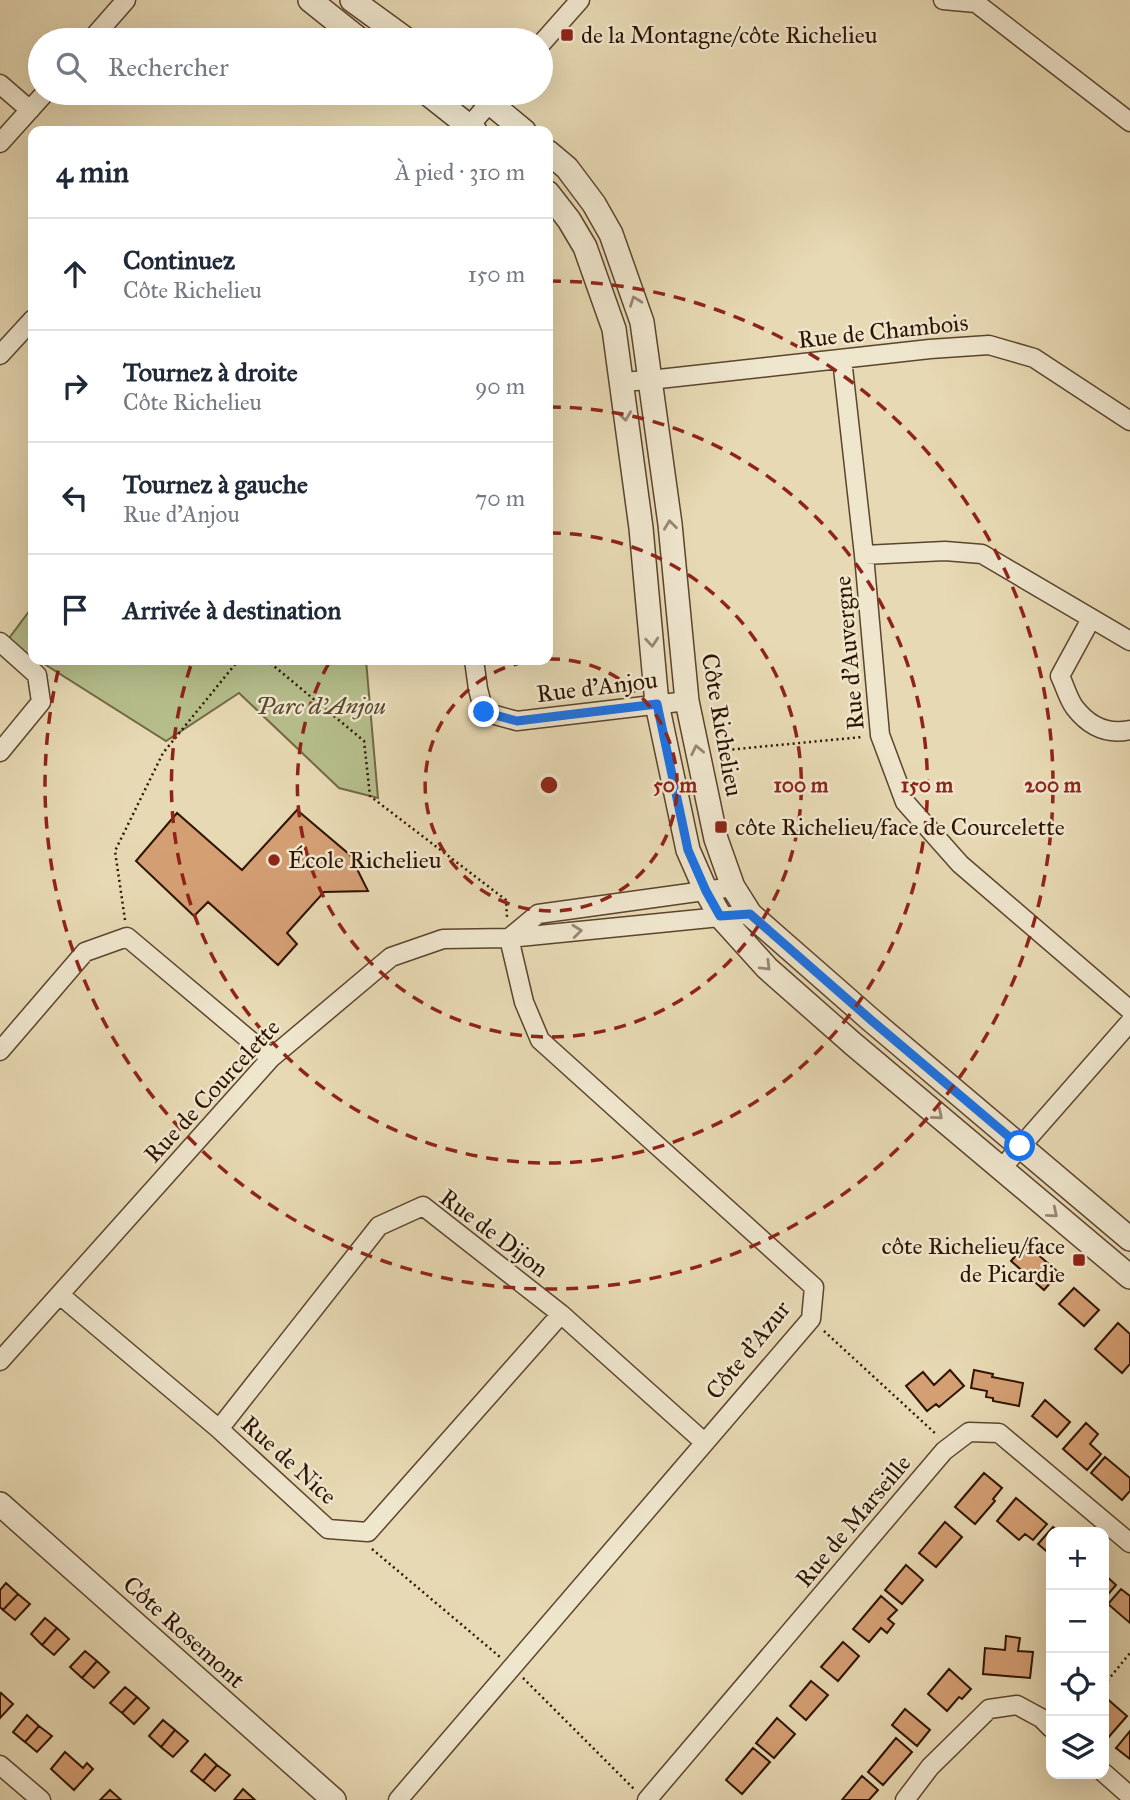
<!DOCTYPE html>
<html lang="fr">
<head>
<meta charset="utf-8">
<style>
	body { margin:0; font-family:"IM FELL Great Primer",serif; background:#f2f2f3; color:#1f2937 }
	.controls { position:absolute; right:21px; bottom:21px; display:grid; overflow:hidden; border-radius:14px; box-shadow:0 7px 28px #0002 }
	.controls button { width:63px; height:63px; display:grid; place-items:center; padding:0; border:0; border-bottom:2px solid #e0e1e3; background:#fff; color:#1f2937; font:35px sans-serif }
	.stop { position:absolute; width:21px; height:21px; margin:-16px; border:5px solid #1a73e8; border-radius:50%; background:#fff }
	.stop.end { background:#1a73e8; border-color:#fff; box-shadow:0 2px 7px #0008 }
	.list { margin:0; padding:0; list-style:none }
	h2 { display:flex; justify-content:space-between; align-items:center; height:91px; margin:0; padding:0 28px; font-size:30px }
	h2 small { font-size:23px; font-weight:400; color:#747a83 }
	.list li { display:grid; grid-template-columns:46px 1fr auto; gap:21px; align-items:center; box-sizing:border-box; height:112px; padding:0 28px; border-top:2px solid #e0e1e3 }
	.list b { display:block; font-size:26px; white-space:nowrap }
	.list p { margin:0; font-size:23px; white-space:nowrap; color:#747a83 }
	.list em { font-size:23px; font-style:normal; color:#747a83 }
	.icon { flex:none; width:38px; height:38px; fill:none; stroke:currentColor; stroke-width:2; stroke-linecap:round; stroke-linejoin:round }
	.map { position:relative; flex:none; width:1130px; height:1800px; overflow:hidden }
	.search { position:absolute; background:#fff; box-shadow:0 7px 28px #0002; left:28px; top:28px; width:525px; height:77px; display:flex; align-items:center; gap:18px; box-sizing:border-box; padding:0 24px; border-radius:38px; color:#747a83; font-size:26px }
	.panel { position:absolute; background:#fff; box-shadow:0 7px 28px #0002; left:28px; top:126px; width:525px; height:539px; border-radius:14px }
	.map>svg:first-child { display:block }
	.green { fill:#b6bf8c; stroke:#726946; stroke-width:2 }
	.building { fill:#d59f74; stroke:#2e1301; stroke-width:2 }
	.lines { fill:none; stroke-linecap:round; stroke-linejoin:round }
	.minor-casing { stroke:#5c442e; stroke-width:21 }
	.tertiary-casing { stroke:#5c442e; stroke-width:26 }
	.path { stroke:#2e1301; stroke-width:2.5; stroke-dasharray:2 3.5; stroke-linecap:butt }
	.minor { stroke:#efe6ce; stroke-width:18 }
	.tertiary { stroke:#efe6ce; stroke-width:23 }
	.oneway { stroke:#988772 }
	.route { stroke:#1a73e8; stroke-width:9 }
	.ring { fill:none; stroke:#8f2418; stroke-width:3.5; stroke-dasharray:12 9 }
	.poi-dot { fill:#8f2418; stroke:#efe6ce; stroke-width:2.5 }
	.labels { text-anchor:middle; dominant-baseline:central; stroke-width:5; stroke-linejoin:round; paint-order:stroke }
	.poi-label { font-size:24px; fill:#2e1301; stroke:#efe6ce; text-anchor:start }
	.street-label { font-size:24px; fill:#2e1301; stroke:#efe6ce }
	.park-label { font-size:24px; font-style:italic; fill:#57472b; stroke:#efe6ce }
	.centre { fill:#8f2418; stroke:#efe6ce; stroke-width:3.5 }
	.ring-label { font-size:21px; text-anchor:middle; font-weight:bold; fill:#8f2418; stroke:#efe6ce; stroke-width:5; stroke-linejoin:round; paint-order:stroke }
</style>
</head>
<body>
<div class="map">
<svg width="1130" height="1800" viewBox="0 0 1130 1800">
	<rect width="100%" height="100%" fill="#e7d9b3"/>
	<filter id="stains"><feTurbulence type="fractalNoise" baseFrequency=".00286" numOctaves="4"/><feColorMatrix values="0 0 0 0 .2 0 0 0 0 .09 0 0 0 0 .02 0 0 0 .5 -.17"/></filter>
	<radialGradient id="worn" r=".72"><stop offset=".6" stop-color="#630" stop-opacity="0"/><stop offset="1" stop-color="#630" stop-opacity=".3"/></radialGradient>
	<path class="green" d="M33,606V657L7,641Z
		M38,660H366L378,798L339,788L239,693L166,741Z"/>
	<path class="building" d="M297,810L350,855L368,891L324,892L287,933L297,944L278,965L208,902L194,916L136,861L177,813L242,870Z
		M1024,1246L1032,1253L1034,1251L1059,1273L1044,1290L1011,1261Z
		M1074,1288L1099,1310L1084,1326L1059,1304Z
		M1118,1323L1130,1334V1364L1122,1373L1095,1349Z
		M950,1370L964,1386L939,1407L936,1404L927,1411L906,1386L923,1372L934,1385Z
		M974,1370L993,1374L992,1377L1023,1383L1019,1406L993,1401V1398L986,1397L987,1391L971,1388Z
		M1045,1400L1070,1422L1057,1437L1032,1416Z
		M1086,1423L1098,1434L1090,1444L1101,1454L1087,1470L1063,1449Z
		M1105,1457L1130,1478V1491L1122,1500L1091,1473Z
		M984,1473L1002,1488L993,1499L995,1501L975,1524L955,1507Z
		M1016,1498L1047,1524L1033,1540L1025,1534L1019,1540L997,1521Z
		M945,1522L962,1537L936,1567L919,1553Z
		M1053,1527L1059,1532H1051V1555L1038,1544Z
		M906,1565L923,1580L902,1604L885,1590Z
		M1104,1574L1116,1585L1104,1599Z
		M6,1583L18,1594L3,1610L0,1607V1590Z
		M1121,1589L1130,1596V1623L1108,1604Z
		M18,1594L30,1604L15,1620L3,1610Z
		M881,1596L897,1610L888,1619L894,1624L887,1633L881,1628L869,1642L853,1629Z
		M45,1618L57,1628L42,1645L31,1634Z
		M57,1628L69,1639L54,1655L42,1645Z
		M1006,1636L1020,1638L1018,1651L1033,1652L1030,1678L983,1674L985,1648L1005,1650Z
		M843,1642L859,1656L838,1681L821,1667Z
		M85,1651L97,1661L82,1678L70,1667Z
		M97,1661L109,1672L94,1688L82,1678Z
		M949,1669L971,1689L962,1699L959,1697L947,1711L928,1694Z
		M811,1681L828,1695L806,1720L790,1706Z
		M125,1687L137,1697L122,1713L110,1703Z
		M1,1693L13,1704L0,1718V1695Z
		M1104,1696L1127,1716L1107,1739L1104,1736Z
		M137,1697L149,1708L134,1724L122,1713Z
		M905,1709L930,1730L917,1746L892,1725Z
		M27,1715L39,1726L25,1742L13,1732Z
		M777,1718L795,1734L774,1758L756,1743Z
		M163,1720L175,1730L161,1747L149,1736Z
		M39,1726L52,1736L37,1752L25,1742Z
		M175,1730L188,1741L173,1757L161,1747Z
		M1130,1731V1759L1116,1748Z
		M896,1738L912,1752L883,1785L868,1772Z
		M753,1748L770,1762L742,1794L726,1780Z
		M65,1752L83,1768L87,1763L93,1769L74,1790L51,1769Z
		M205,1754L217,1765L203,1781L191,1771Z
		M217,1765L230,1775L215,1791L203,1781Z
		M862,1776L878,1790L869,1800H842Z
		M243,1789L255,1800H234Z
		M110,1790L121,1800H100Z"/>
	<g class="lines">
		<defs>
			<path id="minor" d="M943,0L976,3
				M974,0L976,3L1130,122
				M91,40L126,0
				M541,44L580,0
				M0,84L30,110
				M465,131L498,93
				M0,143L45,93
				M0,355L33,319
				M842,359L864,555L880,735L905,802L960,864L1130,1010
				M621,382L650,380L930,349L989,345L1034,358L1130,421
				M864,555L945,551L982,554L1130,641
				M1091,619L1060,676C1065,686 1068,699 1075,708C1089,726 1107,735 1130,730
				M0,642L37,675L41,702L0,752
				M474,660L478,689L484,712L517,721L687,701
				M509,938L538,914L733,887
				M0,1051L85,952L127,937L271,1058
				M1001,1169L1130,1022
				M60,1295L219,1429L328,1529L368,1532L561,1314
				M0,1361L271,1058L391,957L443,939L509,938L750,914
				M219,1429L379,1226L423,1206L561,1314L704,1442
				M0,1765L41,1800
				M1104,1773L1130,1796
				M398,1800L811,1319L814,1287L540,1040L524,1002L509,938
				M647,1800L944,1451L969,1432L999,1433L1130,1543
				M905,1800L930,1767L989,1709L1017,1705L1041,1718L1051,1728"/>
			<path id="tertiary" d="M310,0L360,40
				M352,0L407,40
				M427,93L475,131
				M478,93L524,131
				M548,152L567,168L594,204L611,234L642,322L670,524L687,701L716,839L733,887L750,914L871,1020L1130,1239
				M548,193L569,220L585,247L614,329L641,528L657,704L688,850L706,891L720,916L767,968L852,1043L1130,1277
				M0,1504L334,1800"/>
		</defs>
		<use href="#minor" class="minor-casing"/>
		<use href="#tertiary" class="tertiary-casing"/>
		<path class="path" d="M235,660L237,662H269
			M272,660L269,662L364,741L370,796L506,900L507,917
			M716,751L862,737
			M125,920L115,851L163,753L237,662
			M824,1331L937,1435
			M372,1549L500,1657
			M523,1678L635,1790
			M1104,1685L1130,1653"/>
		<use href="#minor" class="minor"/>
		<use href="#tertiary" class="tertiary"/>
	</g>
	<defs><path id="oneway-chevron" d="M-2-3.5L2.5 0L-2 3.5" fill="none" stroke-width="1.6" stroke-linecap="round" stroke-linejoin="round" transform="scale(1.75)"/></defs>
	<g class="oneway">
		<use href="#oneway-chevron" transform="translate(635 301) rotate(-110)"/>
		<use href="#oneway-chevron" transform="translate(625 416) rotate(82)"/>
		<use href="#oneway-chevron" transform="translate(670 525) rotate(-97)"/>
		<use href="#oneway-chevron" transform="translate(652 642) rotate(85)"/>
		<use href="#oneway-chevron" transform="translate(697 750) rotate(-102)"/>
		<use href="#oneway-chevron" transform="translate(577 931) rotate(-6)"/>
		<use href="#oneway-chevron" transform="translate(766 966) rotate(45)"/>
		<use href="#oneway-chevron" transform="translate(938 1115) rotate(40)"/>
		<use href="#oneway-chevron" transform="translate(1053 1213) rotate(40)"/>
	</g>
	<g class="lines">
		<path class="route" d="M484,712L517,721L657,704L688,850L706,891L720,916L750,914L871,1020L1020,1146"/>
	</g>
	<g class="ring">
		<path d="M548 659A126 126 0 1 1 535 660"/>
		<path d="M549 533A252 252 0 1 1 330 661"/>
		<path d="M549 407A378 378 0 1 1 192 662"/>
		<path d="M549 281A504 504 0 1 1 60 663"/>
	</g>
	<g class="poi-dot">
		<rect x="560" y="28" width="14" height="14" rx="3.5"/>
		<rect x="714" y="820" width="14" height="14" rx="3.5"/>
		<circle cx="274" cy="860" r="7"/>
		<rect x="1072" y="1253" width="14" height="14" rx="3.5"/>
	</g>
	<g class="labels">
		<g class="poi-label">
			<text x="581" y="35">de la Montagne/côte Richelieu</text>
			<text x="735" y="827">côte Richelieu/face de Courcelette</text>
			<text x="288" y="860">École Richelieu</text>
			<text x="1065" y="1246" text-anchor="end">côte Richelieu/face<tspan x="1065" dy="28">de Picardie</tspan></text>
		</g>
		<g class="street-label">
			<text transform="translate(883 331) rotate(-6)">Rue de Chambois</text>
			<text transform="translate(849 653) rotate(-95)">Rue d'Auvergne</text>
			<text transform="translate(597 687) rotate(-7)">Rue d'Anjou</text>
			<text transform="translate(722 725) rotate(80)">Côte Richelieu</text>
			<text transform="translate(212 1091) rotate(-47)">Rue de Courcelette</text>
			<text transform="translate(494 1233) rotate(37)">Rue de Dijon</text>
			<text transform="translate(748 1350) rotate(-51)">Côte d'Azur</text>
			<text transform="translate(289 1460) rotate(42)">Rue de Nice</text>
			<text transform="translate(853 1521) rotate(-50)">Rue de Marseille</text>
			<text transform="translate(184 1632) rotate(42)">Côte Rosemont</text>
		</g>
		<g class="park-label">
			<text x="321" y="706">Parc d'Anjou</text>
		</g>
	</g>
	<circle cx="549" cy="785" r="10" class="centre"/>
	<g class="ring-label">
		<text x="675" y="792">50 m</text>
		<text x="801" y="792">100 m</text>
		<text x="927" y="792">150 m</text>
		<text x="1053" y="792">200 m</text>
	</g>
	<rect width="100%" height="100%" filter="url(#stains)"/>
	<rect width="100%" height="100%" fill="url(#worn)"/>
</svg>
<div class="controls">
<button>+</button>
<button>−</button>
<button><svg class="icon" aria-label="locate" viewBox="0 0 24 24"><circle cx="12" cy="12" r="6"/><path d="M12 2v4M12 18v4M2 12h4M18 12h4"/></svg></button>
<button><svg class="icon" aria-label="layers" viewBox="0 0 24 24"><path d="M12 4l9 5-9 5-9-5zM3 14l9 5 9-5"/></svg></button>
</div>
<div class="stop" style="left:1020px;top:1146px"></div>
<div class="stop end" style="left:484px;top:712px"></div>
<div class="search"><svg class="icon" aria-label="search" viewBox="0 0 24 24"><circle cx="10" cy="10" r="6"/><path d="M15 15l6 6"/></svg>Rechercher</div>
<section class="panel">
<h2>4 min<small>À pied · 310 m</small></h2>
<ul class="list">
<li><svg class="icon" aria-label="ahead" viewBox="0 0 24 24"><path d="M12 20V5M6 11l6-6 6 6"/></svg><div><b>Continuez</b><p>Côte Richelieu</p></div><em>150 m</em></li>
<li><svg class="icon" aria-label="right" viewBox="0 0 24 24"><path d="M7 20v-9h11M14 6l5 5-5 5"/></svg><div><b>Tournez à droite</b><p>Côte Richelieu</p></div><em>90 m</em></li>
<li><svg class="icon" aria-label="left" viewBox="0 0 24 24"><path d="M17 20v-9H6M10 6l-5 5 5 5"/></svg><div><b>Tournez à gauche</b><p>Rue d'Anjou</p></div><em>70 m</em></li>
<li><svg class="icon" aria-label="arrive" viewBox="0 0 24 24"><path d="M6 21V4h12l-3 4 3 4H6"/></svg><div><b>Arrivée à destination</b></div></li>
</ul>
</section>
</div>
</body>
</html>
